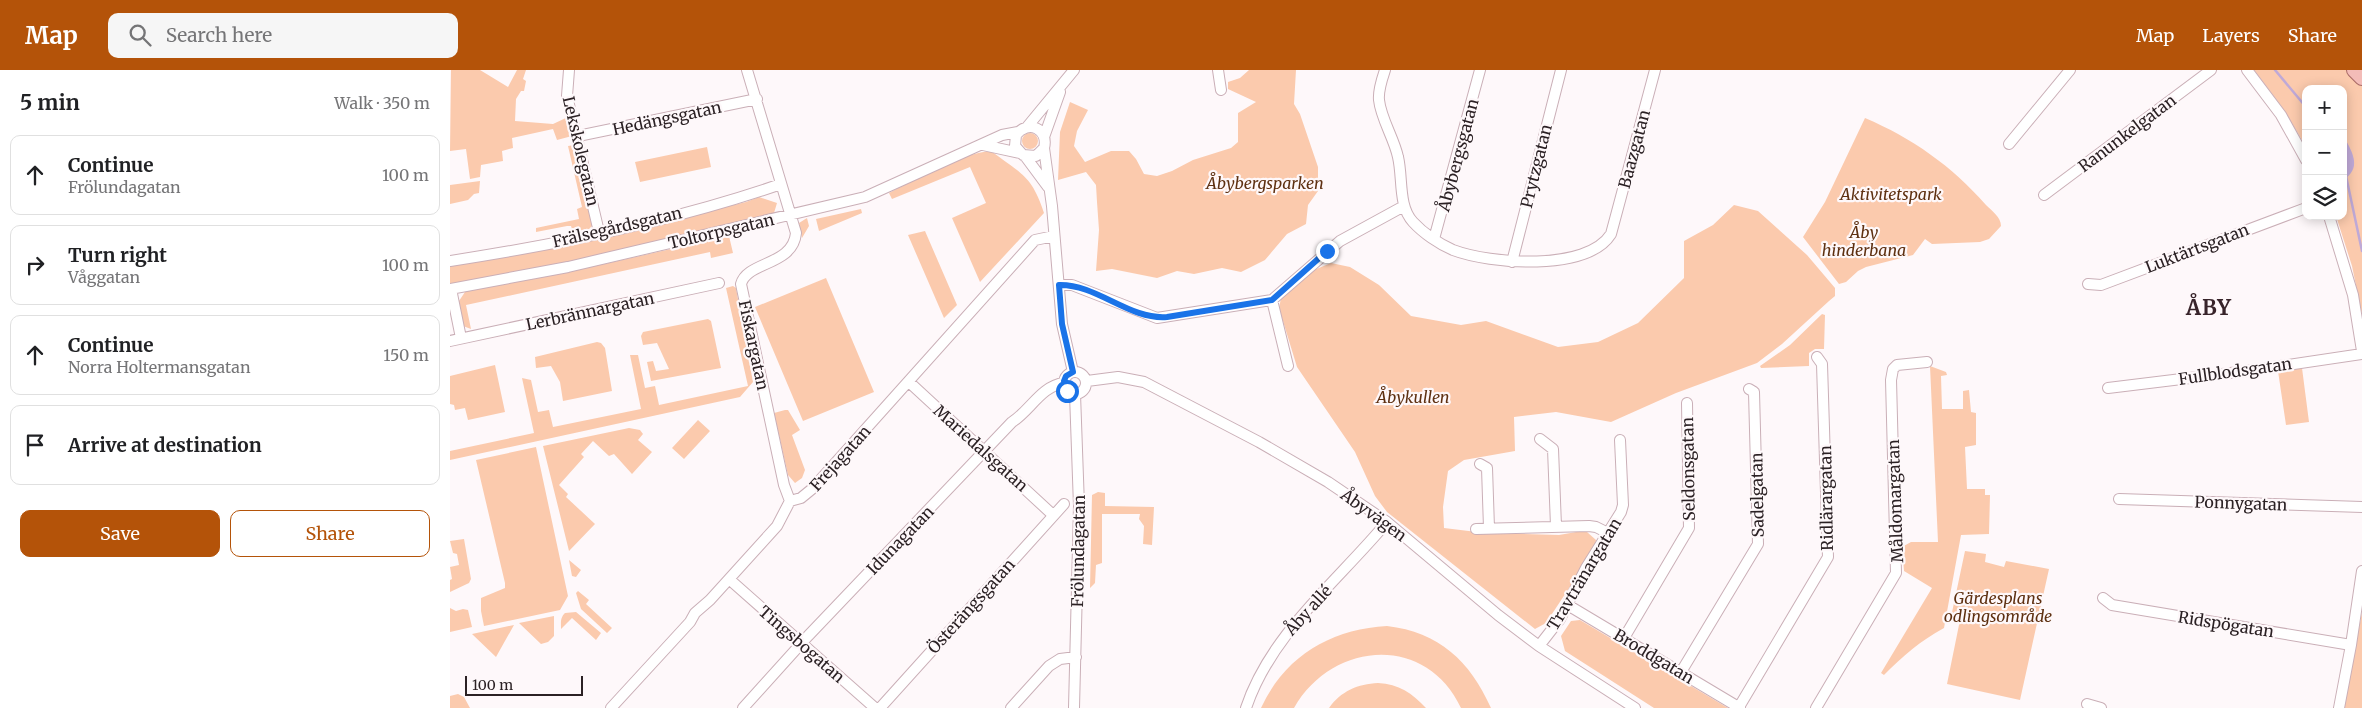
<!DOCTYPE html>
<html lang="en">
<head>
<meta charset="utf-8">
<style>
	body { margin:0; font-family:Merriweather,serif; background:#f6f6f6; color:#202124 }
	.controls { position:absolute; right:15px; top:15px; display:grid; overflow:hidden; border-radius:10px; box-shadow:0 2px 12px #0003 }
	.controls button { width:45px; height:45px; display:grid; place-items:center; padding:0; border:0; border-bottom:1px solid #e0e0e0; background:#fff; color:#202124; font:25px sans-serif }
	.scale { position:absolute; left:15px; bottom:12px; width:118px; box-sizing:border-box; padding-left:5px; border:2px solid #2b2124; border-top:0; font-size:14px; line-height:18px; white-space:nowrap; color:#2b2124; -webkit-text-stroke:4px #fef8fa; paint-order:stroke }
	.stop { position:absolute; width:15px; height:15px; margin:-11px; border:4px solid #1a73e8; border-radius:50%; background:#fff }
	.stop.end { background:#1a73e8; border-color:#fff; box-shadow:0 1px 5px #0008 }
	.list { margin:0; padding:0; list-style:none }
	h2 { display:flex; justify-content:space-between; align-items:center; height:65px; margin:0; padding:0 20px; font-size:21px }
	h2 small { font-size:16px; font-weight:400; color:#757577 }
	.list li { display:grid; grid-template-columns:32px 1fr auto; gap:15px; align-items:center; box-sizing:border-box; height:80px; margin:0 10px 10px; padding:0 10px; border:1px solid #e0e0e0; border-radius:10px }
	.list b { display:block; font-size:19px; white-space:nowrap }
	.list p { margin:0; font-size:16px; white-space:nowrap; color:#757577 }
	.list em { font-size:16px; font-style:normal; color:#757577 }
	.actions { display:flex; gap:10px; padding:15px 20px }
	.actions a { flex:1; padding:11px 0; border:1px solid #b45309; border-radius:10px; text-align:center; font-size:18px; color:#b45309 }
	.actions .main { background:#b45309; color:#fff }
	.icon { flex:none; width:28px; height:28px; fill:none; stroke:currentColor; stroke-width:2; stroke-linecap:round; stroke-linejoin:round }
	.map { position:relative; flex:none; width:1912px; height:638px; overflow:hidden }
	header { display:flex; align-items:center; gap:30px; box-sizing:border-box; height:70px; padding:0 25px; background:#b45309; color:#fff }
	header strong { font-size:24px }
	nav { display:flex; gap:28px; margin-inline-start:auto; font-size:18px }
	.search { width:350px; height:45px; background:#f6f6f6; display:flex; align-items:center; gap:12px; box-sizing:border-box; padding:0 18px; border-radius:10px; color:#757577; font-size:19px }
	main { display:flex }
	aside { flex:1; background:#fff }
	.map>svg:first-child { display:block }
	.green { fill:#fbcaad }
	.water { fill:#bfa9d7 }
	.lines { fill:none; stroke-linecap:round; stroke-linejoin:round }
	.stream { stroke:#bfa9d7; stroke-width:2.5 }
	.minor-casing { stroke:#caafb7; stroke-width:12 }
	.major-casing { stroke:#a86965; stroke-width:16 }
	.minor { stroke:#fff; stroke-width:10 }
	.major { stroke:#f3bcb8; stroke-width:14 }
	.route { stroke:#1a73e8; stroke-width:6 }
	.labels { text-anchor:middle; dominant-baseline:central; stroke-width:4.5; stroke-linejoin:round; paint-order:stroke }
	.street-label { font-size:16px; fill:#2b2124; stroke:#fef8fa }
	.park-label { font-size:16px; font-style:italic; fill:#5e3011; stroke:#fef8fa }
	.district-label { font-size:21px; font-weight:bold; letter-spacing:1px; fill:#38242a; stroke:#fef8fa }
</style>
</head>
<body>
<header>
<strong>Map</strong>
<div class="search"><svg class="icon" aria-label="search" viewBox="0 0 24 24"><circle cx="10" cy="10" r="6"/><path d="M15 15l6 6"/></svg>Search here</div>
<nav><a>Map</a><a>Layers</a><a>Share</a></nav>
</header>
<main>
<aside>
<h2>5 min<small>Walk · 350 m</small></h2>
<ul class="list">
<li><svg class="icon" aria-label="ahead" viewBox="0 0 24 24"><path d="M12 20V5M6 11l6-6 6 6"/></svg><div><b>Continue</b><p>Frölundagatan</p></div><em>100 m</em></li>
<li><svg class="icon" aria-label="right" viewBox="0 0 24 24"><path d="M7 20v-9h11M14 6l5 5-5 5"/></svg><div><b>Turn right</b><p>Våggatan</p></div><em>100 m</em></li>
<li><svg class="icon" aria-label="ahead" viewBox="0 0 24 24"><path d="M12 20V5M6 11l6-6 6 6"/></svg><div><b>Continue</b><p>Norra Holtermansgatan</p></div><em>150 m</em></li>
<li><svg class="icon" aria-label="arrive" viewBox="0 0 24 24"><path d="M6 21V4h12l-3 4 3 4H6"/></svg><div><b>Arrive at destination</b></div></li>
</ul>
<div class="actions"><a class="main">Save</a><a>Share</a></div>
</aside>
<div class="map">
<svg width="1912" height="638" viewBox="0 0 1912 638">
	<rect width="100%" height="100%" fill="#fef8fa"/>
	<path class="green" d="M1,0H30L58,17L67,0H76L73,9L76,11L74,21H71L66,29L65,51L103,54L118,47L122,66L107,70L103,59L62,68L63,78L52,81L53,91L31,95L30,107L20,109L16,79L0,81Z
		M799,0H846L844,34L850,44L868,97V121L858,135L856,154L837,164L815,190L791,202L772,198L744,204L727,201L707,208L662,199L646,201L649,160L647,132L646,115L636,102L608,110L610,62L620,32L638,40L627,61L624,76L635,92L661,81H679L686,89L694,104L707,106L722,101L743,90L781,78L788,72V43L806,32L778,19V12L790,8Z
		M1804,0H1912V245L1902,196L1886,146H1893V19H1856V77L1834,40Z
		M1415,48C1462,68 1502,96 1536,135C1542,141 1551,147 1551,156L1539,169L1530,172L1482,174L1475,169L1463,185L1416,197L1408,201L1396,212L1389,214L1353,167L1375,132Z
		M572 71a8 8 0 1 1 16 0a8 8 0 1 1-16 0Z
		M125,75L142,156L139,159L123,162L121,156H117L86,162V158L129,149L127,139L132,137L118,76Z
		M257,77L261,97L190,112L185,92Z
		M541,81C570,103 582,105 594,143L530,212L502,148L536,133L520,97L442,129L439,123C469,108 508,84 541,81Z
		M30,111L29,123L24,124L18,130L0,134V115Z
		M309,127L327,133L324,143C218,171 109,197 0,214V195L122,175L296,132Z
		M1284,135L1308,141L1357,185L1385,218V226L1379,231L1332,274L1307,293L1226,323L1161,352L1106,342L1064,347L1065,381L1014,390L998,401L993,437L994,458L1035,463L1109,465L1132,461L1137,462L1146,470L1145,477L1139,488L1096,553L1085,559L937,442L925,426L905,382L847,297L829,238L831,228L864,200L881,193L900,197L929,215L961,246L1011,255L1036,251L1108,277L1148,272L1188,253L1234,208V171L1263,155Z
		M411,139L412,143L369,161L366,149Z
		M357,148L359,156L352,168L349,153Z
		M475,161L507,235L494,248L458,165Z
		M279,166L283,183L261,188L260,182L16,235L21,259L13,256L9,231L15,222L21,219L145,196Z
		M376,208L424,322L353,351L305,237Z
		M283,216L286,218L303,312L290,327L0,390V381L84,363L72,308L81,310L88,342L99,340L103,357L191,339L180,285H188L195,318L205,316L209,335L298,316L276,218Z
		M1372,244L1375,245L1374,279H1365L1359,283V296L1311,298L1310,296L1340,275Z
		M258,249L261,251L271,298L201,311L197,292L203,291L206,301L219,299L207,273L193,275L191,266L193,262Z
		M147,272L151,273L155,278L162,321L113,331L110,312L101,296L86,298L85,287Z
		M45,295L55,342L18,350L15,338L5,340L4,335L0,334V306Z
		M1480,296L1496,302L1497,305L1491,306L1492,339H1513V321L1519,320L1521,342L1526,343V375L1515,377L1517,419H1535V425H1540L1539,464L1511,465L1494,558C1470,571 1453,586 1434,605L1431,603L1482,518L1454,501L1452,477L1461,472H1488Z
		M1852,298L1859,352L1836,355L1828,301Z
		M335,340H338L350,360L342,365L355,400L352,408L345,413L338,405L324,343Z
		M248,350L260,361L234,389L222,378Z
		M179,358L190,360L193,364L188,370L202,382L182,404L164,384L159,386L143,371L131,384L134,387L109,415L118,424L116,427L145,454L119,481L93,376Z
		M86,377L118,526L110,540L34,556L31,541V528L55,518V513L26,390Z
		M648,422L655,423V436L704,437L702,475L693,474L694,456L689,449L690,444H652V493L646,495L645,513L640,518L642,425Z
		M14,469L21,509L19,513L0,522V510L2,509L0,497L9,495L7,484L3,483L0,471Z
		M1515,481L1536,484L1535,492L1554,497L1556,491L1599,499L1570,630L1497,614L1510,550L1501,547Z
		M119,490L131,500L126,507L122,506Z
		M128,521L139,530L136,534L162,558L157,563L131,539L126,523Z
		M0,538L6,541L13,539L18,540L22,557L0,562Z
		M126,542L151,563L146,570L122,548L111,559C111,552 110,548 115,543Z
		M1912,542V638H1894Z
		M104,546V566L98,572L91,574L69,553Z
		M1130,550L1278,638H1204L1115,581L1111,566L1121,551Z
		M64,555L46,587L22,564Z
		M937,556C989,562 1020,591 1041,638H1011C976,563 882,571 844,638H811C835,586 881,559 937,556Z
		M928,613C949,614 962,623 976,638H879C891,621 908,614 928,613Z
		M8,624L14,627L20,638H0V626Z"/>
	<path class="water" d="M1893,65C1901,80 1912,96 1896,108L1893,106Z"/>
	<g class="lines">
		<path class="stream" d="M1825,0L1856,37
			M1896,106L1912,181"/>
		<defs>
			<path id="minor" d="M119,0L117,26L149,162
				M297,0L346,163C343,196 297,191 291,214L334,415L340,431
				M768,0L771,20
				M935,0C932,9 928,20 929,30C931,49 944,68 948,87C953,108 948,136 963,152C973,163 989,174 1003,180C1040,194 1137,202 1161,164L1205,0
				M1797,0L1831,45L1856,90
				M577,57L624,0
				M128,66L307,29
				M594,67L610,22
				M1559,74L1620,0
				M533,75L570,83
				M594,78L586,86L573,85L565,76L566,65C578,49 599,59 594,78L602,136L612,254L623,302
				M575,86L598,117
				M1594,125L1761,0
				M1879,146L1903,225L1912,281
				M984,169L1030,0
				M0,191C111,174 224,151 331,114
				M1062,192L1111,0
				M1638,214L1651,215L1856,138
				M609,215H622L707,248L822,230L890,171L954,136
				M0,219L118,197L415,127L552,65L568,62
				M1,219L11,268
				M822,230L838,296
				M0,271L269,213
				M614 313a11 11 0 1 1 22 0a11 11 0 1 1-22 0Z
				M637,311L668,307L694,312L809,372L878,412L937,452L1048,545L1089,576L1185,638
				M459,312L603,445
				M1658,318L1797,301L1912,284
				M1090,369L1103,379L1106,456
				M1030,394L1037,398L1039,458
				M1669,429L1912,437
				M1026,459L1139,456L1146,457L1158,463
				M279,509L425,638
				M1653,528L1662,535L1901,575
				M1119,533L1121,537L1290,638
				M1174,568L1239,458L1237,333
				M1089,576L1110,549L1136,498L1171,442L1173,435L1170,370
				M1231,602L1308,474L1304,322L1299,319
				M1637,634L1651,638
				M1289,637L1378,487L1372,294L1367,287
				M161,638L240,552L245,543L260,530L327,456L340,431L351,428L362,419L585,170L604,166
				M293,638L358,566L562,352C580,341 591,316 614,313
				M430,638L614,434
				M561,638L599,596L610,589L626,587
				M624,638L629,436L625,324
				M796,638C821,563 888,511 937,452
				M1366,638L1446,503L1441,310L1443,299L1447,295L1477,292
				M1889,638L1901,575L1912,501"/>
			<path id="major" d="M1904,0L1912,8"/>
		</defs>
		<use href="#minor" class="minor-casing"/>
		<use href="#major" class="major-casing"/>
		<use href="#minor" class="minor"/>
		<use href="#major" class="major"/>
	</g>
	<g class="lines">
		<path class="route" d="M617,321L614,311L616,306L623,302L612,254L609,215C647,214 679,250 717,247L822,230L877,181"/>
	</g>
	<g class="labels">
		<g class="street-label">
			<text transform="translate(217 48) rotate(-12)">Hedängsgatan</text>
			<text transform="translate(1677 63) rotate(-37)">Ranunkelgatan</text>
			<text transform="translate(1184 79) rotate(-75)">Baazgatan</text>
			<text transform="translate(131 81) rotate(77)">Lekskolegatan</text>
			<text transform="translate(1008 85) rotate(-75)">Åbybergsgatan</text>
			<text transform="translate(1086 96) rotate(-76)">Prytzgatan</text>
			<text transform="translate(167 157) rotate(-13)">Frälsegårdsgatan</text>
			<text transform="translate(271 161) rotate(-13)">Toltorpsgatan</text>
			<text transform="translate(1747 178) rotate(-21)">Luktärtsgatan</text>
			<text transform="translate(140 241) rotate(-12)">Lerbrännargatan</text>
			<text transform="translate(304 275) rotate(78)">Fiskargatan</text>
			<text transform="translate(1785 301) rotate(-8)">Fullblodsgatan</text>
			<text transform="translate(531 378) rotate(42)">Mariedalsgatan</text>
			<text transform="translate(390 388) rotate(-48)">Frejagatan</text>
			<text transform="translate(1238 399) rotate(-91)">Seldonsgatan</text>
			<text transform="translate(1307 425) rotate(-91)">Sadelgatan</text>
			<text transform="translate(1376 428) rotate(-91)">Ridlärargatan</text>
			<text transform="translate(1445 431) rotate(-92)">Måldomargatan</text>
			<text transform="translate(1791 433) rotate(2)">Ponnygatan</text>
			<text transform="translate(924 445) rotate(36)">Åbyvägen</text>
			<text transform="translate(450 470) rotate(-46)">Idunagatan</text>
			<text transform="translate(628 481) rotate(-89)">Frölundagatan</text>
			<text transform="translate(1134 504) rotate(-59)">Travtränargatan</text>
			<text transform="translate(521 536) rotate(-48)">Österängsgatan</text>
			<text transform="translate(858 540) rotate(-48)">Åby allé</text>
			<text transform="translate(1776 554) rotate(9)">Ridspögatan</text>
			<text transform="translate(352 574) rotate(41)">Tingsbogatan</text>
			<text transform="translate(1204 586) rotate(31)">Broddgatan</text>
		</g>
		<g class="park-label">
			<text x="815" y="113">Åbybergsparken</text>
			<text x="1441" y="124">Aktivitetspark</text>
			<text x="1414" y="162">Åby<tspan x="1414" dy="18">hinderbana</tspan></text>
			<text x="963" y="327">Åbykullen</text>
			<text x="1548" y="528">Gärdesplans<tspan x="1548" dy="18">odlingsområde</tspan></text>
		</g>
		<g class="district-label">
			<text x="1759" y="237">ÅBY</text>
		</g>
	</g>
</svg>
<div class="controls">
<button>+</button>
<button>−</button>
<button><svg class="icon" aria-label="layers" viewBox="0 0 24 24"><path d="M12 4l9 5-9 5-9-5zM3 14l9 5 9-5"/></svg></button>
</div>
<div class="scale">100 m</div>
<div class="stop" style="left:617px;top:321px"></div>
<div class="stop end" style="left:877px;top:181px"></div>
</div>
</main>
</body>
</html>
